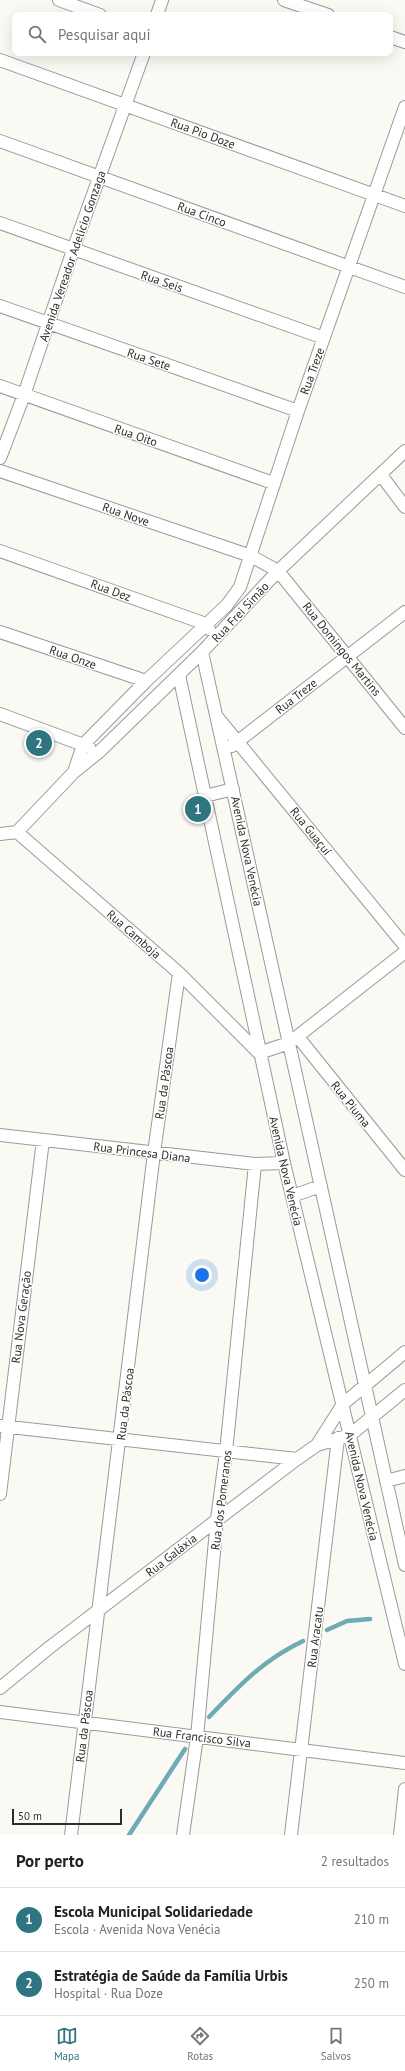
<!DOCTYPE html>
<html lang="pt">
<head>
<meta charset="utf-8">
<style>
	body { margin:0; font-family:"PT Sans",sans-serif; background:#f6f6f6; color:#202124 }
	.scale { position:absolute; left:12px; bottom:10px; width:110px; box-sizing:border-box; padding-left:4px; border:2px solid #2e2d2b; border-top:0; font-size:11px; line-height:14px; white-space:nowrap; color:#2e2d2b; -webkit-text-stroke:3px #fff; paint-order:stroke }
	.you { position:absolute; left:202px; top:1275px; width:14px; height:14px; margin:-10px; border:3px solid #fff; border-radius:50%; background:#1a73e8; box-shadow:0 0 0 6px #1a73e833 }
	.badge { display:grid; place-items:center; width:26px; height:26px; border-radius:50%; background:#2e7580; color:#fff; font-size:13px; font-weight:700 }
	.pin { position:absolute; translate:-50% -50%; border:2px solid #fff; box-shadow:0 1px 4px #0006 }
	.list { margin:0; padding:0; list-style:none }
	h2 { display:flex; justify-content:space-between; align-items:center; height:52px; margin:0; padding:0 16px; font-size:17px }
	h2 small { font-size:13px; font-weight:400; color:#757577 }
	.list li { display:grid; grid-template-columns:26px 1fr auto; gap:12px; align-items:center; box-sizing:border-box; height:64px; padding:0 16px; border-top:1px solid #e0e0e0 }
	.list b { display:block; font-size:15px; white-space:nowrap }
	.list p { margin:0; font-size:13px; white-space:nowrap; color:#757577 }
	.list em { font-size:13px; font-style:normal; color:#757577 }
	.icon { flex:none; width:22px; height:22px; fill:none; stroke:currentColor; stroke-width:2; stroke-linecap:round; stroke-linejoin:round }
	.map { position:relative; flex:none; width:405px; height:1835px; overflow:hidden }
	.search { position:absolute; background:#fff; box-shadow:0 4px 16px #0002; left:12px; right:12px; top:12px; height:44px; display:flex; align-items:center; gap:10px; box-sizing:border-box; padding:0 14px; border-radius:8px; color:#757577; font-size:15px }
	.sheet { height:180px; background:#fff }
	nav { display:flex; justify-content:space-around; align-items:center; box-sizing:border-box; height:56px; border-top:1px solid #e0e0e0; background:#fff; font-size:11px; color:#757577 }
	nav a { display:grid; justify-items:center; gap:2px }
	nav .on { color:#2e7580 }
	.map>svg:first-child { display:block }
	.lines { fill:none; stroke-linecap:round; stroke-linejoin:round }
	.stream { stroke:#6eabb5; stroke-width:4.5 }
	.minor-casing { stroke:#9c9a96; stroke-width:14 }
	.minor { stroke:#fff; stroke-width:12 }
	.labels { text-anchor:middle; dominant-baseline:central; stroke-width:3; stroke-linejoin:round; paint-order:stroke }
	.street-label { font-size:12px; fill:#2e2d2b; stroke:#fff }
</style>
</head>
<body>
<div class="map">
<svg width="405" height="1835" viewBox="0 0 405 1835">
	<rect width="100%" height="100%" fill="#fbf9f3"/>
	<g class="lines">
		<path class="stream" d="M327,1630L347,1621L370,1619
			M209,1717C239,1686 263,1660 303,1641
			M129,1835L185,1749"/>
		<defs>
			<path id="minor" d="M59,0L100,15
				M284,0L328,15
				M157,15L162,0
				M390,37L405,42
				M0,60L405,206
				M0,141L405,287
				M0,223L324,338
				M0,306L298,411
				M0,386L273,483
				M0,458L24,395L73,250L144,53
				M0,471L251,556L278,571L405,728
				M381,475L405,507
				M0,551L206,624L209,629
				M0,632L146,681
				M202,652L405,1565
				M179,675L284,1163L405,1664
				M0,714L89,747
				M218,718L405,946
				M232,746L405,612
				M74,772L83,745L146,681L227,605L240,587L298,411L405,107
				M205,796L233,789
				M17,832L74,772L100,751L202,652L278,571L405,451
				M0,834L17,832L179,973L259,1053L289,1043L405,952
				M298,1037L405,1170
				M0,1135L255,1164L284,1163
				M292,1196L321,1186
				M1,1426L297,1459
				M317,1445L343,1404L405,1352
				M386,1481L405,1476
				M0,1494L43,1140
				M0,1688L50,1647L297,1459L317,1445L350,1435L405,1390
				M0,1712L405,1763
				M71,1835L154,1153L179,973
				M183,1835L197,1737L217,1519L226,1452L255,1164
				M291,1835L338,1438
				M400,1835L405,1789"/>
		</defs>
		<use href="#minor" class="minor-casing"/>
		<use href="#minor" class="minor"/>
	</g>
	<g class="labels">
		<g class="street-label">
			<text transform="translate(203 133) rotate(20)">Rua Pio Doze</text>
			<text transform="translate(202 214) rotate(20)">Rua Cinco</text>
			<text transform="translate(72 256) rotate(-71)">Avenida Vereador Adelicio Gonzaga</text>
			<text transform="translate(162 281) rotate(19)">Rua Seis</text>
			<text transform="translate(149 359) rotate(19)">Rua Sete</text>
			<text transform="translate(312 371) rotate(-70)">Rua Treze</text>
			<text transform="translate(136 435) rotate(19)">Rua Oito</text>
			<text transform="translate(126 514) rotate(19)">Rua Nove</text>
			<text transform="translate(111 590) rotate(20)">Rua Dez</text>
			<text transform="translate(240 612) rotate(-47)">Rua Frei Simão</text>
			<text transform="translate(342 649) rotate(51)">Rua Domingos Martins</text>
			<text transform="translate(73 657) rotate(19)">Rua Onze</text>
			<text transform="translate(296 696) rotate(-38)">Rua Treze</text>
			<text transform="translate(311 831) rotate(51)">Rua Guaçuí</text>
			<text transform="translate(247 851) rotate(78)">Avenida Nova Venécia</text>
			<text transform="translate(134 934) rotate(41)">Rua Camboja</text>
			<text transform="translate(164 1083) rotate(-82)">Rua da Páscoa</text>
			<text transform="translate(351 1104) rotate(51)">Rua Piuma</text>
			<text transform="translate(142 1152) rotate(7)">Rua Princesa Diana</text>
			<text transform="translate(286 1171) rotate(77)">Avenida Nova Venécia</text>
			<text transform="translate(21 1317) rotate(-83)">Rua Nova Geração</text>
			<text transform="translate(125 1404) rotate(-83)">Rua da Páscoa</text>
			<text transform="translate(362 1486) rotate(77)">Avenida Nova Venécia</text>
			<text transform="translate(221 1500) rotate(-83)">Rua dos Pomeranos</text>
			<text transform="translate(171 1555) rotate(-38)">Rua Galáxia</text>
			<text transform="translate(315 1637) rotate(-83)">Rua Aracatu</text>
			<text transform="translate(84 1726) rotate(-83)">Rua da Páscoa</text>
			<text transform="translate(202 1737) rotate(7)">Rua Francisco Silva</text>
		</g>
	</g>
</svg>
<div class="scale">50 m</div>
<div class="you"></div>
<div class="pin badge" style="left:198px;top:809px">1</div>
<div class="pin badge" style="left:39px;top:743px">2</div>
<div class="search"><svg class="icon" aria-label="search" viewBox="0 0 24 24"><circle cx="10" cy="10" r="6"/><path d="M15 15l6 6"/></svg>Pesquisar aqui</div>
</div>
<section class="sheet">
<h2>Por perto<small>2 resultados</small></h2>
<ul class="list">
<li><span class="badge">1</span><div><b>Escola Municipal Solidariedade</b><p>Escola · Avenida Nova Venécia</p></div><em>210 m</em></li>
<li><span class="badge">2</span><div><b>Estratégia de Saúde da Família Urbis</b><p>Hospital · Rua Doze</p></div><em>250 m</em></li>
</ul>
</section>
<nav>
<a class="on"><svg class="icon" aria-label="map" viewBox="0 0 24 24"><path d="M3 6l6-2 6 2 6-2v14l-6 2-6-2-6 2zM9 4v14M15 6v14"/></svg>Mapa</a>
<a><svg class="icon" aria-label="directions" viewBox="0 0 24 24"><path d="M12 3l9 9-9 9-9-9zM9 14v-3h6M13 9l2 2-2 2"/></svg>Rotas</a>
<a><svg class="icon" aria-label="saved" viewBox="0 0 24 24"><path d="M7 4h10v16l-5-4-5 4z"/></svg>Salvos</a>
</nav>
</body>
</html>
